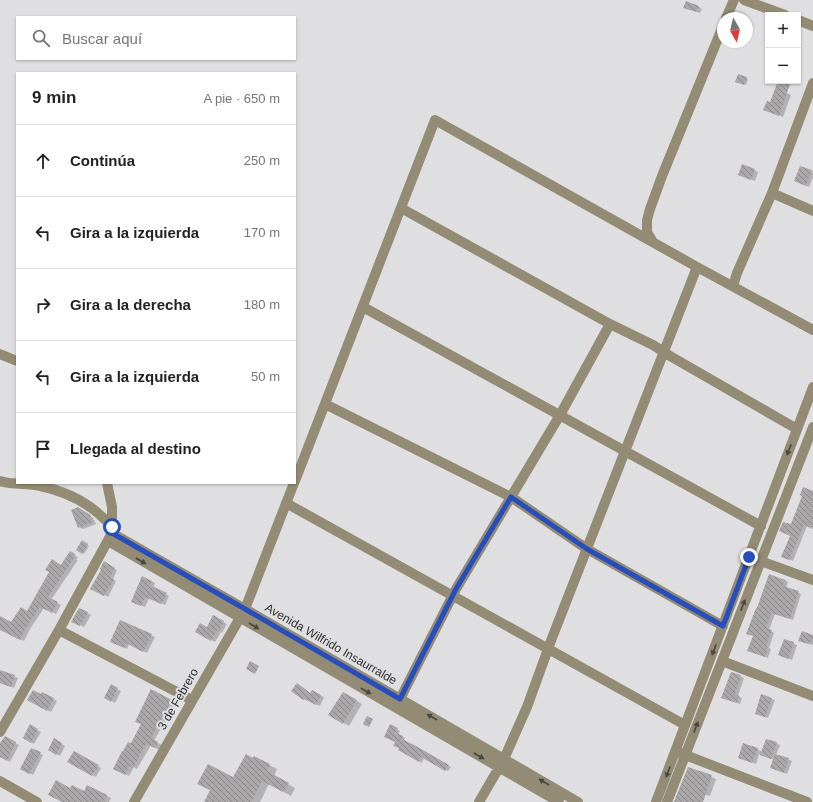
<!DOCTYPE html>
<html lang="es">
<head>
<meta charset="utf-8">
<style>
	body { margin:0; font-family:Arial,sans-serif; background:#f6f6f6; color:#222 }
	.controls { position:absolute; right:12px; top:12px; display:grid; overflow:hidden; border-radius:0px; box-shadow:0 1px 3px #0004 }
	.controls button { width:36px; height:36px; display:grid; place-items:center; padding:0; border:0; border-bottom:1px solid #e0e0e0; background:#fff; color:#222; font:20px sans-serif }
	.compass { position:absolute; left:717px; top:12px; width:36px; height:36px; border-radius:50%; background:#fff; box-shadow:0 1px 3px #0004; rotate:172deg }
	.stop { position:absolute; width:12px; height:12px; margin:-9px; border:3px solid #274ebc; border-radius:50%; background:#fff }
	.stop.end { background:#274ebc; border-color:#fff; box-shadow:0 1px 4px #0008 }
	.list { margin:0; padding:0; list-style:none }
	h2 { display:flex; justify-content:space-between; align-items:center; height:52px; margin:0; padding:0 16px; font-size:17px }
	h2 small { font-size:13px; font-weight:400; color:#767676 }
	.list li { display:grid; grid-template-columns:26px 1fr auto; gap:12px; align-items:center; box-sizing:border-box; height:72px; padding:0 16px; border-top:1px solid #e0e0e0 }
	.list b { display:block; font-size:15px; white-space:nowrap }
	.list em { font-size:13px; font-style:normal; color:#767676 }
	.icon { flex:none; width:22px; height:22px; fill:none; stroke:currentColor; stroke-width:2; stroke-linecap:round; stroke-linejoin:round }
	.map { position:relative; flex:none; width:813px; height:802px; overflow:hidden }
	.search { position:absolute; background:#fff; box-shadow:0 1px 3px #0004; left:16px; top:16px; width:280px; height:44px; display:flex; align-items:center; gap:10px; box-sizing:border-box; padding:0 14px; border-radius:0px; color:#767676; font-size:15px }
	.panel { position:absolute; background:#fff; box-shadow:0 1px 3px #0004; left:16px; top:72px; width:280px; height:412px; border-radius:0px }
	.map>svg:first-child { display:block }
	.shadow { fill:#0003 }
	.building { fill:url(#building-back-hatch) }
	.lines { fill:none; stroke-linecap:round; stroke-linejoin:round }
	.minor { stroke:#948b74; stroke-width:10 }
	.oneway { fill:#484741 }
	.route { stroke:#274ebc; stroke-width:5 }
	.labels { text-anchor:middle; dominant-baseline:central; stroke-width:4; stroke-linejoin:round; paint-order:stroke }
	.street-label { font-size:12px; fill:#2f3030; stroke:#dfdfe1 }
</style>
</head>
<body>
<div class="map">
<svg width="813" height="802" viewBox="0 0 813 802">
	<defs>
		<pattern id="building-back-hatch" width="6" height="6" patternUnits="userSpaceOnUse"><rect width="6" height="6" fill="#a9a7a8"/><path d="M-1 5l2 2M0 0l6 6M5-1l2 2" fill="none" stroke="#8a8889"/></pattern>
	</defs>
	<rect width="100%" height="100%" fill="#dfdfe1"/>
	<path class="shadow" d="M699,7L702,9L700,13L688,9Z
		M739,75L748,79L746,85L736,81Z
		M776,88L791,95L783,117L768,111Z
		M743,166L758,172L755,181L743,176Z
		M811,171L813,172V177L809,187L798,182Z
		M813,492V529L807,526L793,561L783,557L791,536V526L803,496Z
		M82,510L93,518L96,524L83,529L79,527Z
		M82,542L89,546L84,554L77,549Z
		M70,552L78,557L76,560H78L51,600L61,605L56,614L44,608L30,629L24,641L0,629V617L11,623L28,612Z
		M104,563L117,570L113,579L116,581L108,597L92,588L102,570Z
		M769,576L785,580L788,582L786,588L801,594L793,620L775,614L769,630L774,633L769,648L771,649L768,658L752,652L757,609Z
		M142,577L155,583L153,588L169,596L165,605L149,598L145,607L135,603Z
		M80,609L91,615L84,627L73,621Z
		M213,617L227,624L222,633L221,632L215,642L196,631L207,628Z
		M120,621L155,637L147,653L129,644L127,649L114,643Z
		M813,636V645L803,642Z
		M785,640L797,645L792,660L783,657Z
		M0,671L18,678L14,688L0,683Z
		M732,673L744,678L738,696L742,698L740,704L725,699Z
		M111,686L121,691L115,703L105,697Z
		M301,686L311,694L312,691L324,697L320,706L304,699Z
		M151,690L175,703L154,741L162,745L159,750L151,745L137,769L134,767L129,776L114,769L131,745L142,724Z
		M42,693L57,701L51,712L28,700L41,695Z
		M343,693L362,704L349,726L330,715Z
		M771,699L775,700L768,718L759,715Z
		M30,726L41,732L34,744L24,738Z
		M390,726L400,731L398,735L405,738L404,741L416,747L451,767L448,771L424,758L422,763L411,756L396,742Z
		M5,738L19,745L10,762L0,756V745Z
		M55,740L65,746L60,756L49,750Z
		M776,743L780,745L776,755L792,761L787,774L772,768L774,760L759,754L756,764L739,758L757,749L762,752Z
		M32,749L43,755L33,775L21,769Z
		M74,752L101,768L96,777L69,761Z
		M254,757L277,769L274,776L295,788L291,796L269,784L260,802H205L234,778Z
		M688,768L716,779L710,796L703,794L700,802H674Z
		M88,786L111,798L109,802H64L71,789L84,792Z"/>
	<path class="building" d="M686,1L699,6L697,12L683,8Z
		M738,74L747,77L744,85L735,82Z
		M778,81H791L779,116L763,110L767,101L770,102Z
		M742,164L755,169L751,180L738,175Z
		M800,166L812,170L806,186L794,181Z
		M803,487L813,491V529L804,525L789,560L781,557L790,536L779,531L783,522L791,524L802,496L800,495Z
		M78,507L90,515L93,522L78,528L71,510Z
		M82,540L88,544L82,554L76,550Z
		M70,551L75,554L73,557L74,558L48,597L58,602L52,613L40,607L26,627L20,640L0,630V616L11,622L21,607L27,611L49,572L45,570L52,559L61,565Z
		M104,561L115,568L110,577L114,579L104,596L90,589L101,570L100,569Z
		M769,574L785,580L783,586L799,591L790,619L771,613L766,628L772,630L766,646H768L765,657L747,651L753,636L746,634L756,608H757Z
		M142,576L152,581L150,585L167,593L161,604L145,597L141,606L131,602Z
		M79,608L88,612L80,626L71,622Z
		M213,615L224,621L219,632L217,631L211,641L195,632L200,623L207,627Z
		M120,620L152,634L143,652L126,643L124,648L110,642Z
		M802,631L813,635V643L810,642L809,644L798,641Z
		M784,639L794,642L788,659L778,655Z
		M250,661L259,666L255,674L246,669Z
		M0,670L15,675L11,687L0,683Z
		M731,672L741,675L735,694L739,696L737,703L721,698Z
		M297,683L310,693L312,690L321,695L316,705L304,699L303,700L291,691Z
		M111,684L118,688L111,702L104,698Z
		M151,689L172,700L151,738L158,742L155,748L146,744L133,768L129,766L125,775L113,769L122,751H123L128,742L131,743L141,724L135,722Z
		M33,690L41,694L42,692L54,698L47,711L27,700Z
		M343,692L357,700L343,724L328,715Z
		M761,694L772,698L765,717L755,714Z
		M367,716L373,719L369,727L363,724Z
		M30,724L38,729L31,743L23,738Z
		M390,724L398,728L396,733L403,736L402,739L416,746L449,765L445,771L421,757L419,762L398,750L399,748L393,746L395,742L384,737Z
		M5,736L16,742L7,761L0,757V743Z
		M54,738L62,743L56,755L48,750Z
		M766,739L777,742L771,759L760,755Z
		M743,743L758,748L752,763L738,758Z
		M31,748L41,752L29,774L20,769Z
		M74,751L99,765L92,776L67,762Z
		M246,754L253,758L254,756L270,764L267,771L289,783L283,792L262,781L251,802H204L210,790L197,784L208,764L233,777Z
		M775,754L789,758L784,773L770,768Z
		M688,767L712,775L703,802H674Z
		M56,780L70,788L72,785L84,791L87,785L107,795L104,802H62L48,795Z"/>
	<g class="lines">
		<path class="minor" d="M744,0L785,15
			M726,18L734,0
			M798,20L813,26
			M772,193L813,211
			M401,208L610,324L653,345L670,356L797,429
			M653,242L647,232V220L650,209L662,176L723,26
			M733,286L737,273L772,193L813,83
			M363,307L761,526
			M0,354L17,361
			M325,404L511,497L587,549L723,626
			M0,481C13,485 27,483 40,486C70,492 93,505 112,527
			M295,481L435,120L697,267L813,330
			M286,503L685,725
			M112,533L245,609L578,802
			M108,541L559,802
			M755,559L813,580
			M59,630L192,700
			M722,661L813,696
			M400,699L456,589L560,415L610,324
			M0,732L59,630L112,533V507L107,483
			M680,753L807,802
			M0,781L37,802
			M134,802L245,609L294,483
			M479,802L504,759L527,707L552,638L697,267
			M656,802L813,387
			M667,802L813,427"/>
	</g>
	<defs><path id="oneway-solid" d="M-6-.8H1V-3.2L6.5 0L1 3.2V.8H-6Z"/></defs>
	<g class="oneway">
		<use href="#oneway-solid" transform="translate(789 450) rotate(111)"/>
		<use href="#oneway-solid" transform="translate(141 561) rotate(30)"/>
		<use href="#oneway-solid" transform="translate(743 605) rotate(-69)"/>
		<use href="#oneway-solid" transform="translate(254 626) rotate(30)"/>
		<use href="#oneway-solid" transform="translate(714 650) rotate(111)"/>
		<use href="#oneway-solid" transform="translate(366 691) rotate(30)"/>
		<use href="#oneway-solid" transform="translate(432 717) rotate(-150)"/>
		<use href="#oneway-solid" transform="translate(696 727) rotate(-69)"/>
		<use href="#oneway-solid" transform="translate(479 756) rotate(30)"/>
		<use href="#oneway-solid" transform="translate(668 772) rotate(111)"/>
		<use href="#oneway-solid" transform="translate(544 782) rotate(-150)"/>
	</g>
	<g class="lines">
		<path class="route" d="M112,527V533L245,609L400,699L456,589L511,497L587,549L723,626L749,557"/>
	</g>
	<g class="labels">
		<g class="street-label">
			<text transform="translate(331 644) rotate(30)">Avenida Wilfrido Insaurralde</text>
			<text transform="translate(178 699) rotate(-60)">3 de Febrero</text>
		</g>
	</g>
</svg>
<div class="controls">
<button>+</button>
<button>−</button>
</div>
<svg class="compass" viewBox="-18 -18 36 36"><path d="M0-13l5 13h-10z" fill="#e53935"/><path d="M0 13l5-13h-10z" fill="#767676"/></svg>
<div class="stop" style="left:112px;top:527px"></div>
<div class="stop end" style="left:749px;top:557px"></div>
<div class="search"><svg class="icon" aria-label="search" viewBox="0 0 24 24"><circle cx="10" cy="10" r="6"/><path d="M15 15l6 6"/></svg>Buscar aquí</div>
<section class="panel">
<h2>9 min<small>A pie · 650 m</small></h2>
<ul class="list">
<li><svg class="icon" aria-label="ahead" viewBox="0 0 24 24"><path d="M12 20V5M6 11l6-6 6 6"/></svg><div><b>Continúa</b></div><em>250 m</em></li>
<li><svg class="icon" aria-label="left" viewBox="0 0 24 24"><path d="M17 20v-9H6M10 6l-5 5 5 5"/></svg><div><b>Gira a la izquierda</b></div><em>170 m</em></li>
<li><svg class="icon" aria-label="right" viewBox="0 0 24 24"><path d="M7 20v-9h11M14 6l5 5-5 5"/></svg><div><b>Gira a la derecha</b></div><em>180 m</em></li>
<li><svg class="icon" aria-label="left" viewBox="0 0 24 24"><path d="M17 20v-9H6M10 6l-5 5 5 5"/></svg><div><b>Gira a la izquierda</b></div><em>50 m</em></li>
<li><svg class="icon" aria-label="arrive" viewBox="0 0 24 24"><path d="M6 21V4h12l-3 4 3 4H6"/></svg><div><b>Llegada al destino</b></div></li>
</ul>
</section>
</div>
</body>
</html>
